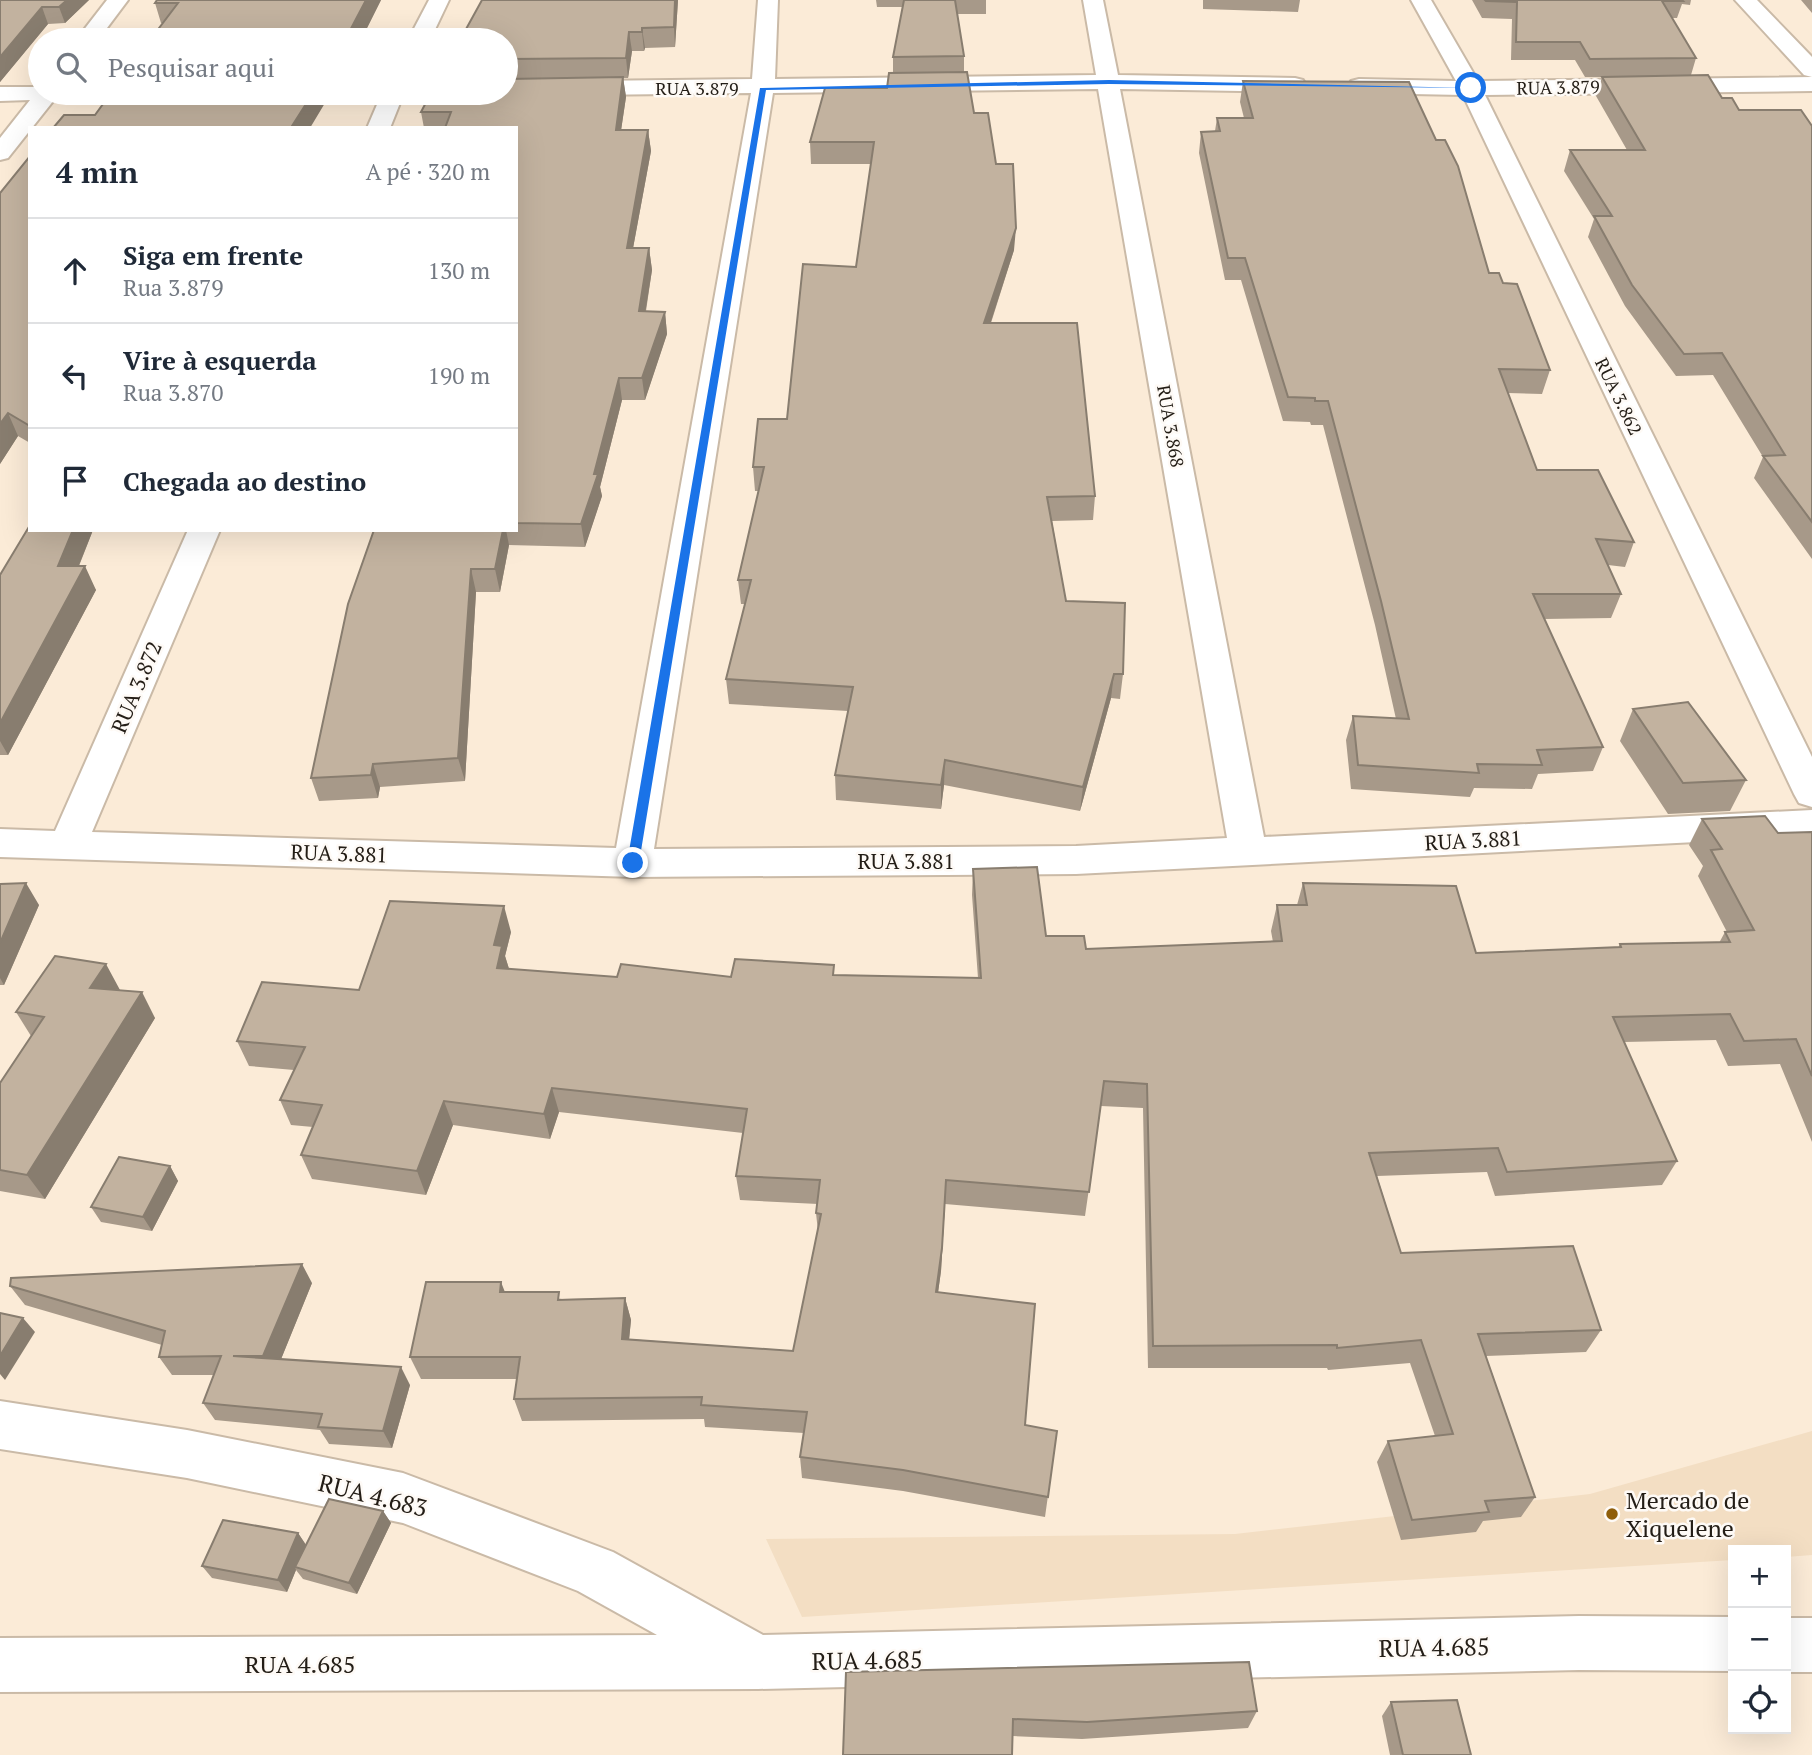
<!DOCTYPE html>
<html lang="pt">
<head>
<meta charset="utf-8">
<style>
	body { margin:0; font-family:"PT Serif",serif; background:#f2f2f3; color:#1f2937 }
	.controls { position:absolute; right:21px; bottom:21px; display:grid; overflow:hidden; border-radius:0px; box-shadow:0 7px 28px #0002 }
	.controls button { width:63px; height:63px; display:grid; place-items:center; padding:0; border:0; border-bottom:2px solid #e0e1e3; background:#fff; color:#1f2937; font:35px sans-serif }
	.stop { position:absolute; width:21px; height:21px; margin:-16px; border:5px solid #1a73e8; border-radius:50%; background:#fff }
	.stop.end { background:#1a73e8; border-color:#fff; box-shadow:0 2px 7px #0008 }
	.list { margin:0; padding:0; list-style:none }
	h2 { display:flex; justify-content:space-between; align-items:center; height:91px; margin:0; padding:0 28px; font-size:30px }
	h2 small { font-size:23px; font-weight:400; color:#747a83 }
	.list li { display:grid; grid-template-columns:46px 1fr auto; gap:21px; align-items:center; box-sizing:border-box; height:105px; padding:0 28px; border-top:2px solid #e0e1e3 }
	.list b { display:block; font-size:26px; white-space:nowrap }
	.list p { margin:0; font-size:23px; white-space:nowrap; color:#747a83 }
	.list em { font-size:23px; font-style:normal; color:#747a83 }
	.icon { flex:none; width:38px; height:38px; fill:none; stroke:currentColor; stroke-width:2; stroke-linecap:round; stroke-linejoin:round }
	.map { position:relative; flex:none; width:1812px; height:1755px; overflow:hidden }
	.search { position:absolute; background:#fff; box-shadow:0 7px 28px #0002; left:28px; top:28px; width:490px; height:77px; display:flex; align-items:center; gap:18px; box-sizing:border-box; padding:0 24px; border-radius:38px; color:#747a83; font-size:26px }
	.panel { position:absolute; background:#fff; box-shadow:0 7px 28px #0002; left:28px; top:126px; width:490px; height:406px; border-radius:0px }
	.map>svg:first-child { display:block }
	.built { fill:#f3dec3 }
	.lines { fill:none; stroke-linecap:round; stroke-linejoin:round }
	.minor-casing { stroke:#cabaa7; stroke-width:4 }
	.minor { fill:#fff; fill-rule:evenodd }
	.wall { fill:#a79989 }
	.shaded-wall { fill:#887d6f }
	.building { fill:#c2b29f; stroke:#887d6f; stroke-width:2 }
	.route { fill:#1a73e8 }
	.poi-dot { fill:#8f5e0a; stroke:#fefaf6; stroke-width:2.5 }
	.labels { text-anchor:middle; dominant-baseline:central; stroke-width:5; stroke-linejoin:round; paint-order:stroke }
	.far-street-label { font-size:18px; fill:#231d16; stroke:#fefaf6 }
	.street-label { font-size:21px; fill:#231d16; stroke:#fefaf6 }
	.near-street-label { font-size:24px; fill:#231d16; stroke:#fefaf6 }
	.near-poi-label { font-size:24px; fill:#231d16; stroke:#fefaf6; text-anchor:start }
</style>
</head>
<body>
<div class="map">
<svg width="1812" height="1755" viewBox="0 0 1812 1755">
	<rect width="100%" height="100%" fill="#fbebd7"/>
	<path class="built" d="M1812,1431V1555L1786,1557V1550H1733V1560L802,1617L766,1539L1235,1534L1590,1494Z"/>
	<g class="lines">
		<defs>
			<path id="minor" d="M107,0H128L98,40H76Z
				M429,0H449L430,40H408Z
				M758,0H778L775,79L1096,75L1083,0H1103L1118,75L1295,78L1303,80L1306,85L1303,90L1295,92L1120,89L1264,837L1812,810V836L1076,874L633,877L0,857V829L55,831L188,530H220L92,832L616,848L751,93L506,96L497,93H506V82L752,79ZM1098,89L1227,838L1076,846L654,849L773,93Z
				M1411,0H1431L1478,81L1812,77V91L1485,95L1812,757V807L1799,803L1794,794L1463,95L1359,93L1351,91L1348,86L1351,81L1359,79L1456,81Z
				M1735,0H1757L1812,57V77L1804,75Z
				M0,87H40V93H87L84,98L54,100L8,158L0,160V138L30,100L0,101Z
				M382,93H404L390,128H367Z
				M0,1401L187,1430L403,1473L613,1552L763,1635L1579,1616L1733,1617V1671L1579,1670L758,1689L0,1692V1638L657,1635L578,1591L403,1523L187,1478L0,1449Z
				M1786,1618H1812V1672H1786Z"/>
		</defs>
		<use href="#minor" class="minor-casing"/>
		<use href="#minor" class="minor"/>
	</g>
	<path class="wall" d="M0,0H89L65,23L48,24L0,82Z
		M381,0L361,40H150L163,23H161L155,3Z
		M678,0L675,47L645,48L644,51H632L628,78H623L626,97L621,130H648L651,151L633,248H649L652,270L646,311L665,312L667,334L645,400H622L600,487L602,496L585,547L509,545L500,592H476L465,781L380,787L378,798L319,801L311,778L374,530H516V128H424L421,112L506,93V40Z
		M876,0H986V14H957L964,56V72L974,113L996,164L1014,250L991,323L1095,496L1093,520L1052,521L1066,601L1123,674L1120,699L1111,698L1080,811L944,785L941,809L836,800L835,775L848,711L729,704L726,679L745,604H741L738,580L759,491H755L753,467L787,419L856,267L871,164H811L810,142L887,88L893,73V57L903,7H877Z
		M1203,0H1300L1298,12L1203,9Z
		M1472,0H1691L1690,5L1682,4L1677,18H1672L1696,58L1691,75L1739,110L1812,126V559L1754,478L1763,457L1713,375L1676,376L1625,306L1588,237L1594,219L1564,171L1570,150H1627L1596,96L1602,77H1585L1575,60H1511L1512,19L1482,18Z
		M1801,0H1812V13Z
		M1243,81L1503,283L1550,370L1542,394L1508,393L1537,470L1634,542L1625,567L1608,565L1621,594L1611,618L1544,619L1603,747L1593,771L1538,774L1532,789L1474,788L1470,797L1351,789L1346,740L1353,716L1396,719L1375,625L1323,425H1311L1310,422L1283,421L1241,280H1225L1199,153L1201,132L1215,131L1217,118H1244L1240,102Z
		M30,156V443L18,436L0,464Z
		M30,530H93L79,566L96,590L8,755H0V575Z
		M1633,709L1746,780L1730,811L1668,814L1620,741Z
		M1702,819L1778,833L1812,832V1142L1780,1064L1728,1066L1716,1040L1624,1042L1677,1161L1662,1185L1495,1196L1487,1172L1377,1176L1401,1253L1601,1330L1586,1352L1486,1356L1535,1497L1521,1517L1483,1521L1476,1532L1401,1540L1377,1462L1388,1441L1435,1436L1410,1363L1328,1370L1327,1368H1148L1143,1108L1101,1106L1085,1216L945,1204L941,1271L938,1292L1025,1425L1057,1431L1045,1517L903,1491L802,1478L800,1457L804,1433L705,1427L704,1419L522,1421L514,1399L517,1379H421L410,1357L505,1292L562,1299L625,1298L631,1320L629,1339L793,1351L818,1232L816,1213L818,1204L740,1200L736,1176L743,1133L559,1112L550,1139L453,1125L426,1195L312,1179L301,1155L313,1127L291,1125L280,1100L294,1070L249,1066L237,1041L359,990L511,932L505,956L509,969L617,977H731L835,975L978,978L972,895L973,869L1046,936L1086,949L1273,942L1271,931L1277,905H1297L1303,883L1476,953L1618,948L1620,944L1719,943L1725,932H1727L1698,876L1703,866L1689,845Z
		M0,884L39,905L4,985H0Z
		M120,990L155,1018L45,1199L0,1191V1083L31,1036L16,1012Z
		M170,1166L178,1181L152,1231L101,1222L91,1207Z
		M312,1283L281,1359L410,1385L392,1448L329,1444L320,1430L215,1420L203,1403L214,1375H172L159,1357L162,1345L25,1305L10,1286Z
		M383,1511L391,1523L357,1594L303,1579L296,1570L287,1592L212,1578L202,1566L298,1533L306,1545Z
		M846,1672L1257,1711L1248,1728L1082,1739L1013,1736Z
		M1391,1702L1471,1755H1390L1382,1716Z"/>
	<path class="shaded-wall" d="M67,0H89L65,23L59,7Z
		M366,0H381L361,40H345Z
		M675,0H678L675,47L674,27Z
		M42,7L48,24L0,82V57Z
		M642,28L645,48L644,51L642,32Z
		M629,32L632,51L628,78L626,58Z
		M623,77L626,97L618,151L616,130Z
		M313,93H331L310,128H292V126Z
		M648,130L651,151L629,270L627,248Z
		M1016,228L1014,250L983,346L984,323Z
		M649,248L652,270L642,333L639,311Z
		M665,312L667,334L645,400L642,378Z
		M619,378L622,400L600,487L602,496L585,547L581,524Z
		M8,413L18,436L0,464V424Z
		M73,530H93L69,590L58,566Z
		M503,530H506L509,545L500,592L495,569Z
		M85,566L96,590L8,755L0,741V723Z
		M471,569L476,592L465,781L458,758Z
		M1114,674L1111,698L1080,811L1083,787Z
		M945,760L944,785L941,809V785Z
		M373,764L380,787L378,798L371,775Z
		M26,883L39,905L4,985L0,978V943Z
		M504,906L511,932L505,956L510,972L497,968L494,945Z
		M106,964L120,990L90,988Z
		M142,992L155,1018L45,1199L27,1175Z
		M552,1088L559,1112L550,1139L544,1114Z
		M444,1101L453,1125L426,1195L417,1171Z
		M170,1166L178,1181L152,1231L143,1217Z
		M945,1204L941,1271L935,1315L936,1292Z
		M302,1264L312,1283L275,1374L263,1356Z
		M501,1282L510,1305L500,1292Z
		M625,1298L631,1320L627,1361L622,1339Z
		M23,1318L35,1332L5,1380L0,1374V1356Z
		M401,1367L410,1385L392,1448L383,1431Z
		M383,1511L391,1523L357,1594L349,1583Z
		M298,1533L306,1545L295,1567L296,1570L287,1592L278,1580Z"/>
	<path class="building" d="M0,0H67L59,7H42L0,57Z
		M157,0H366L345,40H150L178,3H155Z
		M482,0H675L674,27L642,28V32H629L626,58L506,59V40H460Z
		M904,0H955L964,56L893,57Z
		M1485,0H1682L1683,1H1662L1696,58L1590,59L1580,42H1516L1517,2L1486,1Z
		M967,72L974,113H988L996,164H1013L1016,228L984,323H1077L1095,496L1047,497L1066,601L1125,603L1123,674H1114L1083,787L945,760L941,785L835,775L853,687L726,679L751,580H738L764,467H753L758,419H787L803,264L856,267L874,142H810L825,88H887L889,73Z
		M1708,75L1722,98H1732L1739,110H1801L1812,126V522L1763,456L1785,455L1722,353L1684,354L1632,285L1594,216H1612L1570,150H1645L1602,77Z
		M623,77L616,130H648L627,248H649L639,311L665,312L642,378H619L594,474H598L581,524L516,523V128H445L451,112H421L431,93H506V79Z
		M1243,81L1409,82L1436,140H1445L1458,166L1489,273H1499L1503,283L1517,284L1550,370L1499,369L1537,470H1598L1634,542L1596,539L1621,594H1533L1603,747L1537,750L1542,765L1477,764L1479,773L1358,765L1353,716L1409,719L1381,601L1328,401H1315V398L1288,397L1245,258H1228L1201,132L1220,131L1217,118H1253Z
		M111,93H313L292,126H298L297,128H53L64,115H95Z
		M30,156V426L8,413L0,424V193Z
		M30,525V530H73L58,566H85L0,723V575Z
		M374,530H503L495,569H471L458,758L373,764L371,775L311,778L348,604Z
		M1688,702L1746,780L1683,783L1633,709Z
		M1765,816L1778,833L1812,832V1076L1796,1039L1744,1041L1730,1014L1613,1017L1677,1161L1507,1172L1498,1148L1369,1153L1401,1253L1573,1246L1601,1330L1478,1334L1535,1497L1485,1501L1489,1512L1412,1520L1388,1441L1453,1434L1421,1340L1337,1348V1345L1153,1346L1147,1084L1104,1081L1089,1192L946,1180L942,1248L936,1292L1035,1304L1025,1425L1057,1431L1048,1497L903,1470L800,1457L807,1412L701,1405L702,1397L514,1399L520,1357H410L426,1282H501L500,1292H559L558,1300L625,1298L622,1339L793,1351L821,1214L816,1213L820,1180L736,1176L747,1109L552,1088L544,1114L444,1101L417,1171L301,1155L322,1105L280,1100L305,1047L237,1041L262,982L359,990L390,901L504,906L494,945L502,946L497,968L617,977L621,964L731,977L735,959L834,965L833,975L981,978L973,869L1037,867L1046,936H1084L1086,949L1282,941L1277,905H1307L1303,883L1456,886L1476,953L1621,947L1620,944L1730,942L1725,932L1754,930L1711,850L1722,849L1702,819Z
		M26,883L0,943V884Z
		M55,956L106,964L90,988L142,992L27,1175L0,1170V1083L44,1017L16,1012Z
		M119,1157L170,1166L143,1217L91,1207Z
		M302,1264L263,1356H233L401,1367L383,1431L318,1427L322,1414L203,1403L221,1356L159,1357L165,1331L10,1286L11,1278Z
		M0,1313L23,1318L0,1356Z
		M329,1499L383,1511L349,1583L295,1567Z
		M223,1520L298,1533L278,1580L202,1566Z
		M1249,1662L1257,1711L1087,1722L1013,1719L1012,1755H843L846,1672Z
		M1457,1700L1471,1755H1403L1391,1702Z"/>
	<path class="route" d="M1109,80L1474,88L1109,84L766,90L639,863L633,867L629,866L627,863L760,88Z"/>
	<circle class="poi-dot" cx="1612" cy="1514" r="7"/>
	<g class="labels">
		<g class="far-street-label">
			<text transform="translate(1558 87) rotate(-1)">RUA 3.879</text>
			<text x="697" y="88">RUA 3.879</text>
			<text transform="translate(1619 396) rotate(64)">RUA 3.862</text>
			<text transform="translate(1171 426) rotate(80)">RUA 3.868</text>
		</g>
		<g class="street-label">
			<text transform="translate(136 687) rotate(-67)">RUA 3.872</text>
			<text transform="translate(1473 840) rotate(-3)">RUA 3.881</text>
			<text transform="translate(339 853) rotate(2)">RUA 3.881</text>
			<text x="906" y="861">RUA 3.881</text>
		</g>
		<g class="near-street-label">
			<text transform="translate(373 1495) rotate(14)">RUA 4.683</text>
			<text transform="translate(1434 1647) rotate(-1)">RUA 4.685</text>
			<text transform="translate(867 1660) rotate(-1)">RUA 4.685</text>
			<text x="300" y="1664">RUA 4.685</text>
		</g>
		<g class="near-poi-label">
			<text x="1626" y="1500">Mercado de<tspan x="1626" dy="28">Xiquelene</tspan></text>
		</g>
	</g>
</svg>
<div class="controls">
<button>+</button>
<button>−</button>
<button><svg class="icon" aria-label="locate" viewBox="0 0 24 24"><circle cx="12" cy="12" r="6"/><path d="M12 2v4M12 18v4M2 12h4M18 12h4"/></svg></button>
</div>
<div class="stop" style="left:1471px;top:88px"></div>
<div class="stop end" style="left:633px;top:863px"></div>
<div class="search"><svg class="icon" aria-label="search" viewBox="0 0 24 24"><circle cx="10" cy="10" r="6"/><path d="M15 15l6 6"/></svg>Pesquisar aqui</div>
<section class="panel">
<h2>4 min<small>A pé · 320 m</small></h2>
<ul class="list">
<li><svg class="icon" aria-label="ahead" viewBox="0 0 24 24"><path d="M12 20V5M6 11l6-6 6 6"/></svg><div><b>Siga em frente</b><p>Rua 3.879</p></div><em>130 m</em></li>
<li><svg class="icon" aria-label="left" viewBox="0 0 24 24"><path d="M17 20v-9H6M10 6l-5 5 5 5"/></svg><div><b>Vire à esquerda</b><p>Rua 3.870</p></div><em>190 m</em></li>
<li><svg class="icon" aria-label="arrive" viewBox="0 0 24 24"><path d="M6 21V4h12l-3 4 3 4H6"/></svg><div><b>Chegada ao destino</b></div></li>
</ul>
</section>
</div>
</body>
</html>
